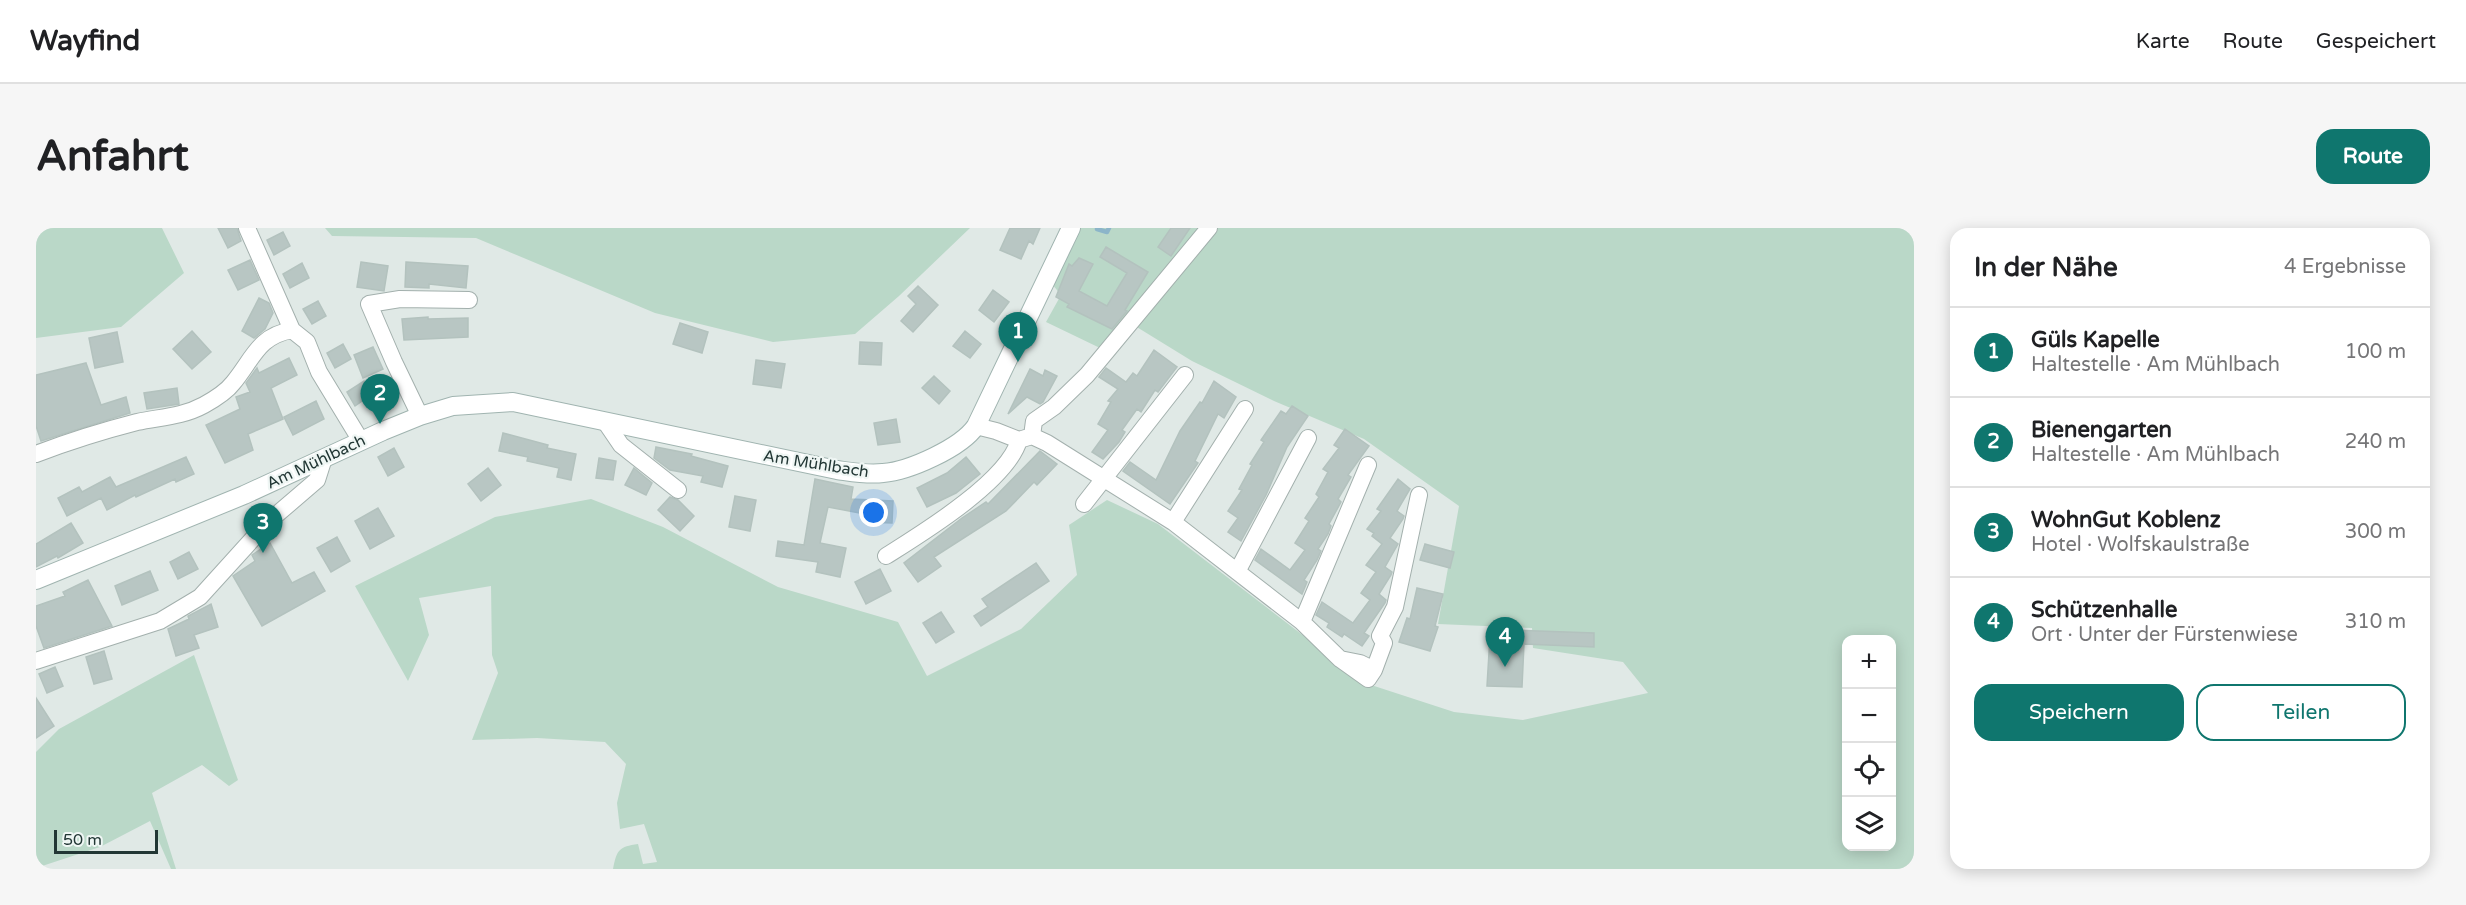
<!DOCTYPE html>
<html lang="de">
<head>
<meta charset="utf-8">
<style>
	body { margin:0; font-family:"Varela Round",sans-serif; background:#f6f6f6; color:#202124 }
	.controls { position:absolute; right:18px; bottom:18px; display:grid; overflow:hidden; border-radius:12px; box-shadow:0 3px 15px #0003 }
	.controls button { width:54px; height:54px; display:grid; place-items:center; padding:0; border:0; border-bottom:2px solid #e0e0e0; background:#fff; color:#202124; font:30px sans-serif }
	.scale { position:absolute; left:18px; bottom:15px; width:104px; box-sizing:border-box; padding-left:6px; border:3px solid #223735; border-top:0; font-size:16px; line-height:21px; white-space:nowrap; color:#223735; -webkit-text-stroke:4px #eff6f4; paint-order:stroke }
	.you { position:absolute; left:838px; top:285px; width:21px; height:21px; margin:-15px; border:4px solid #fff; border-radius:50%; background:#1a73e8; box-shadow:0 0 0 9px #1a73e833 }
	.badge { display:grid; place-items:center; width:39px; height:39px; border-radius:50%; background:#0f766e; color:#fff; font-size:20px; font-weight:700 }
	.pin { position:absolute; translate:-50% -50px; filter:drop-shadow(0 2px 3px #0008) }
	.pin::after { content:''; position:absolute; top:32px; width:21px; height:18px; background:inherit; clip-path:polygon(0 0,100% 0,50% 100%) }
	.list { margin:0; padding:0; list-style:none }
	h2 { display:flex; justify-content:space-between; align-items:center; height:78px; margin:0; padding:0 24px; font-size:26px }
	h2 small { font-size:20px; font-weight:400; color:#757577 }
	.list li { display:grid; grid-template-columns:39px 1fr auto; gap:18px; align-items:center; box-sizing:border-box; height:90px; padding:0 24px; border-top:2px solid #e0e0e0 }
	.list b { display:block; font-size:22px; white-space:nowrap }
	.list p { margin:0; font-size:20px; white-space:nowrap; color:#757577 }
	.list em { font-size:20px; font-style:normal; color:#757577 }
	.actions { display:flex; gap:12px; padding:18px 24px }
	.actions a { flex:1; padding:14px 0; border:2px solid #0f766e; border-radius:18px; text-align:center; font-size:21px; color:#0f766e }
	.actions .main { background:#0f766e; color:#fff }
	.icon { flex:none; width:33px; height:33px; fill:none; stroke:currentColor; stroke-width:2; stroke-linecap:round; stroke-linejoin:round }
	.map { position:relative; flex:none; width:1878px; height:641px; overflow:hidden; border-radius:18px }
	header { display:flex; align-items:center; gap:36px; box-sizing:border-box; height:84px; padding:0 30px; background:#fff; border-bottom:2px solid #e0e0e0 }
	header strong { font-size:28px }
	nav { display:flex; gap:33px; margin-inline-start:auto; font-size:21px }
	.intro { display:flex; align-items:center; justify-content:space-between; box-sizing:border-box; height:144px; padding:0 36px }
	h1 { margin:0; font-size:42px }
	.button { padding:15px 27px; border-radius:18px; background:#0f766e; color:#fff; font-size:21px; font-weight:700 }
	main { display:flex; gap:36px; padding:0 36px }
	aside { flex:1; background:#fff; border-radius:18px; box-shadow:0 3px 15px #0003 }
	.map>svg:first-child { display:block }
	.green { fill:#bad8c8; fill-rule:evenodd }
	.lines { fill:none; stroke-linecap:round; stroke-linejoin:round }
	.stream { stroke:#8cb5c9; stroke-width:4.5 }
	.building { fill:#b8c6c3; stroke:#b3c2be; stroke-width:1.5 }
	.street-casing { stroke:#a3b0ad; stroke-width:18 }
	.secondary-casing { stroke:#a0b4b0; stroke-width:20 }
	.street { stroke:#fff; stroke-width:16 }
	.secondary { stroke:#fff; stroke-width:18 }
	.labels { text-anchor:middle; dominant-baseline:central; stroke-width:4.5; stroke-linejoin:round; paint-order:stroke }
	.street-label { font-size:16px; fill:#223735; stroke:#eff6f4 }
</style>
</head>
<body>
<header>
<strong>Wayfind</strong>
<nav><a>Karte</a><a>Route</a><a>Gespeichert</a></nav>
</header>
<div class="intro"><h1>Anfahrt</h1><a class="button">Route</a></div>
<main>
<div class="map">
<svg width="1878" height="641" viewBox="0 0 1878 641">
	<rect width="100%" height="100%" fill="#e0e9e6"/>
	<path class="green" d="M0,0H126L148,45L85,99L0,110Z
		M289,0H934L863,68L819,106L737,114L619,85L440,10L296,8Z
		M1043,0H1878V641H577C581,621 583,619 602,616L607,636L621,634L608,596L584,601L581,575L590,536L569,514L501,510L436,512L462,445L456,427L455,358L383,370L393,407L372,453L319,358L459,289L555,271L627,299L742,359L862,394L891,448L985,401L1041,347L1033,297L1071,272L1122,296L1329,455L1418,484L1487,492L1612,465L1587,434L1497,420L1496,400L1402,396L1423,278L1328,211L1238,173L1156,133L1091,93L1064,120L1010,94L1025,67L1016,56ZM1810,412H1856V618H1810Z
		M158,427L202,552L193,558L166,537L116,565L140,641H135L114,593L64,619L0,640V524L23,501Z"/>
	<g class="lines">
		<path class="stream" d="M1061,1L1071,4L1073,0"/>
	</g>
	<path class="building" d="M182,0H201L205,13L192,20Z
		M974,0H1004L997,16L993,13L985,31L964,22Z
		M1135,0H1154L1135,28L1122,19Z
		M247,4L254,18L238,27L231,12Z
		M1070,19L1112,44L1089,82L1091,83L1076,101L1031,79L1033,76L1020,69L1033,36L1036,38L1043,30L1057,36L1043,63L1071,78L1091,45L1064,29Z
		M214,32L223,52L202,62L192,42Z
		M325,34L352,38L348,63L321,59Z
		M370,34L432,38L430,60L393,56V60L369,59Z
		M266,35L273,50L254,60L247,46Z
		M882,58L902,77L877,104L865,93L880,76L872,68Z
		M957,62L973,74L958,94L943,82Z
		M223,70L233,75L237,85L229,101L218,110L206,103Z
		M282,73L290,88L276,96L267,81Z
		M392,89V91L432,90V109L368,112L366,91Z
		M644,95L672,104L666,125L637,116Z
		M156,103L175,124L156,141L137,121Z
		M929,103L945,116L934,130L917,118Z
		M81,104L87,134L59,140L53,110Z
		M824,114L846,115L845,137L823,136Z
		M307,116L315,131L299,140L291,125Z
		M337,119L347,141L327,150L318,127Z
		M1118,122L1141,139L1122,164L1119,162L1105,184L1101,181L1086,202L1089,204L1083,214L1067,231L1056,224L1072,202L1062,196L1075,174L1072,173L1082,161L1063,149L1070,140L1090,154L1097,145L1101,148Z
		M253,130L261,147L235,160L247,191L212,206L217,222L189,235L170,197L204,181L200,169L214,164L210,155L221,140L223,145Z
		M720,132L749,136L745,160L717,156Z
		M50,135L65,177L90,169L94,185L5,213L0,198V147Z
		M994,141L1007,148L1009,142L1021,148L1007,174L1004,176L991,169L972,186Z
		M898,148L914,163L903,176L886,160Z
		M328,153L336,166L319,178L311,164Z
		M1178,153L1200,169L1188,190L1182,186L1159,233L1162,235L1134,276L1087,243L1094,234L1120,252L1144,203L1164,174L1166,175Z
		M141,160L143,176L111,181L108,165Z
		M280,173L288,191L257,207L248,189Z
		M1256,178L1272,188L1251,219L1230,267L1205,313L1192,304L1202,290L1192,283L1206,262L1203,261L1216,237L1214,236L1228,214L1225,212L1245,183L1250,186Z
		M860,191L864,214L842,217L838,195Z
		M1309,201L1333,218L1312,247L1315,249L1302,271L1305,274L1293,296L1295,298L1292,306L1282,321L1285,323L1281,332L1268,352L1271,354L1266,366L1219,332L1225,321L1254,342L1269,322L1259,315L1273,293L1269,290L1283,269L1280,266L1292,244L1287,241L1303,220L1298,217Z
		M467,205L512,217L511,220L540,226L535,252L521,249L523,240L491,233L492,229L463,223Z
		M620,219L656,226L655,228L692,238L686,259L665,254L667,248L634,242L618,230Z
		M358,220L368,239L352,248L342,229Z
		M1004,223L1021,236L1001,257L998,254L970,283L898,329L905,338L882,354L868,335L926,290L950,274L952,276Z
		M150,229L158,246L140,254L139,251L100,269L99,267L71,282L65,270L31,288L22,270L43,259L46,264L74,249L80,259Z
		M930,229L944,246L920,265L891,279L881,260L911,245Z
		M563,230L580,233L577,252L560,250Z
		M452,240L465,257L445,273L432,256Z
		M598,240L616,255L610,267L589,257Z
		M779,251L817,259L815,271L857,273L856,295L829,294V286L792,279L784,315L810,320L804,349L780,344L782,334L740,328L742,313L768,317Z
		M1362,251L1374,261L1361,283L1368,288L1367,291L1354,310L1362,316L1349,339L1356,344L1355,347L1343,366L1350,372L1349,375L1328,405L1333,408L1326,418L1308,406L1306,409L1291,399L1293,395L1280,387L1286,374L1317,395L1334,372L1325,365L1340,344L1330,337L1346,316L1336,308L1338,305L1331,301L1345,283L1341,281Z
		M699,268L720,272L714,303L693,299Z
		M634,269L642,272L658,288L644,303L622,282Z
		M342,280L358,308L334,321L319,293Z
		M35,295L47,315L22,330L21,328L0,339V316Z
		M301,309L314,333L295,344L281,320Z
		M234,315L256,355L278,344L289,363L226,398L197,348L219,333L216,327Z
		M1389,316L1418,324L1414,340L1384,332Z
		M153,324L162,341L142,351L134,334Z
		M1000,335L1013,353L945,398L938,388L952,379L946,371Z
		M844,341L855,363L830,376L819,354Z
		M114,343L122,362L86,377L79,358Z
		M52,352L76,398L8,420L0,398V378L29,368L27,364Z
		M1381,360L1407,366L1399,398L1402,399L1394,423L1363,414L1371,390L1374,391Z
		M175,376L182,399L158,407L163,420L140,428L132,401L153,391L152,388Z
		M905,384L918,404L900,415L887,395Z
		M1476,402L1558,405V419L1488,416L1486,459L1451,458L1454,408L1476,409Z
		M68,423L76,451L58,456L50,429Z
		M19,439L27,458L11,465L3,446Z
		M0,470L18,498L0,510Z"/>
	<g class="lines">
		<defs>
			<path id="street" d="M211,0L256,102
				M384,188L358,134L333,76L364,71L433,72
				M570,195L585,217L642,262
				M940,198L960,203L983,212L996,208L1011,215L1137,294L1266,394L1304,431L1332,451L1338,442L1324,435L1304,431
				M996,208L998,193L1018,179L1051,147L1173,0
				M0,226C34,213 66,203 101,194C124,189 146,189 168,177C177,172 191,163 197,155C217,131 222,108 256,102L271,114L283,144L325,213
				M1048,276L1149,147
				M1137,294L1209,181
				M850,328C885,306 972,253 983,212
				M1202,342L1272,210
				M1266,394L1332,237
				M0,433L124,393L164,369L232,294L281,252L288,230
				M1338,442L1348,415L1344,408L1359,379L1383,267"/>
			<path id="secondary" d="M0,352L208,267L347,203L384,188L417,178L477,174L801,242C816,244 831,247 847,245C873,243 925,220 940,198L1035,0"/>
		</defs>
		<use href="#street" class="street-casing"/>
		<use href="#secondary" class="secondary-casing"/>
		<use href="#street" class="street"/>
		<use href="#secondary" class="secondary"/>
	</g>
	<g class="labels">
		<g class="street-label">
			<text transform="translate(280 234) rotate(-25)">Am Mühlbach</text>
			<text transform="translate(780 236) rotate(9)">Am Mühlbach</text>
		</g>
	</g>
</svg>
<div class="controls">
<button>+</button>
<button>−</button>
<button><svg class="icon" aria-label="locate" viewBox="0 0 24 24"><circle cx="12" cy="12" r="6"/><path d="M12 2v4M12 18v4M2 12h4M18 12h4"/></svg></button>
<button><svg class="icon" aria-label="layers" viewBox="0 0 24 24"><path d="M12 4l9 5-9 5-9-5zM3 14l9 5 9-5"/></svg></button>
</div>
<div class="scale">50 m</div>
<div class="you"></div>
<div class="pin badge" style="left:982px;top:134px">1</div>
<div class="pin badge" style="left:344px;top:196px">2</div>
<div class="pin badge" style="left:227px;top:325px">3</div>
<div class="pin badge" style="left:1469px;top:439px">4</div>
</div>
<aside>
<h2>In der Nähe<small>4 Ergebnisse</small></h2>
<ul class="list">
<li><span class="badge">1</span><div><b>Güls Kapelle</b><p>Haltestelle · Am Mühlbach</p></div><em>100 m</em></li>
<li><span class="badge">2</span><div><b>Bienengarten</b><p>Haltestelle · Am Mühlbach</p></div><em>240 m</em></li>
<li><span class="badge">3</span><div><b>WohnGut Koblenz</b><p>Hotel · Wolfskaulstraße</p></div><em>300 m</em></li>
<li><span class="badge">4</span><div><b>Schützenhalle</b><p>Ort · Unter der Fürstenwiese</p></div><em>310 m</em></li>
</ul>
<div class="actions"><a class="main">Speichern</a><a>Teilen</a></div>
</aside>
</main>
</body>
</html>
